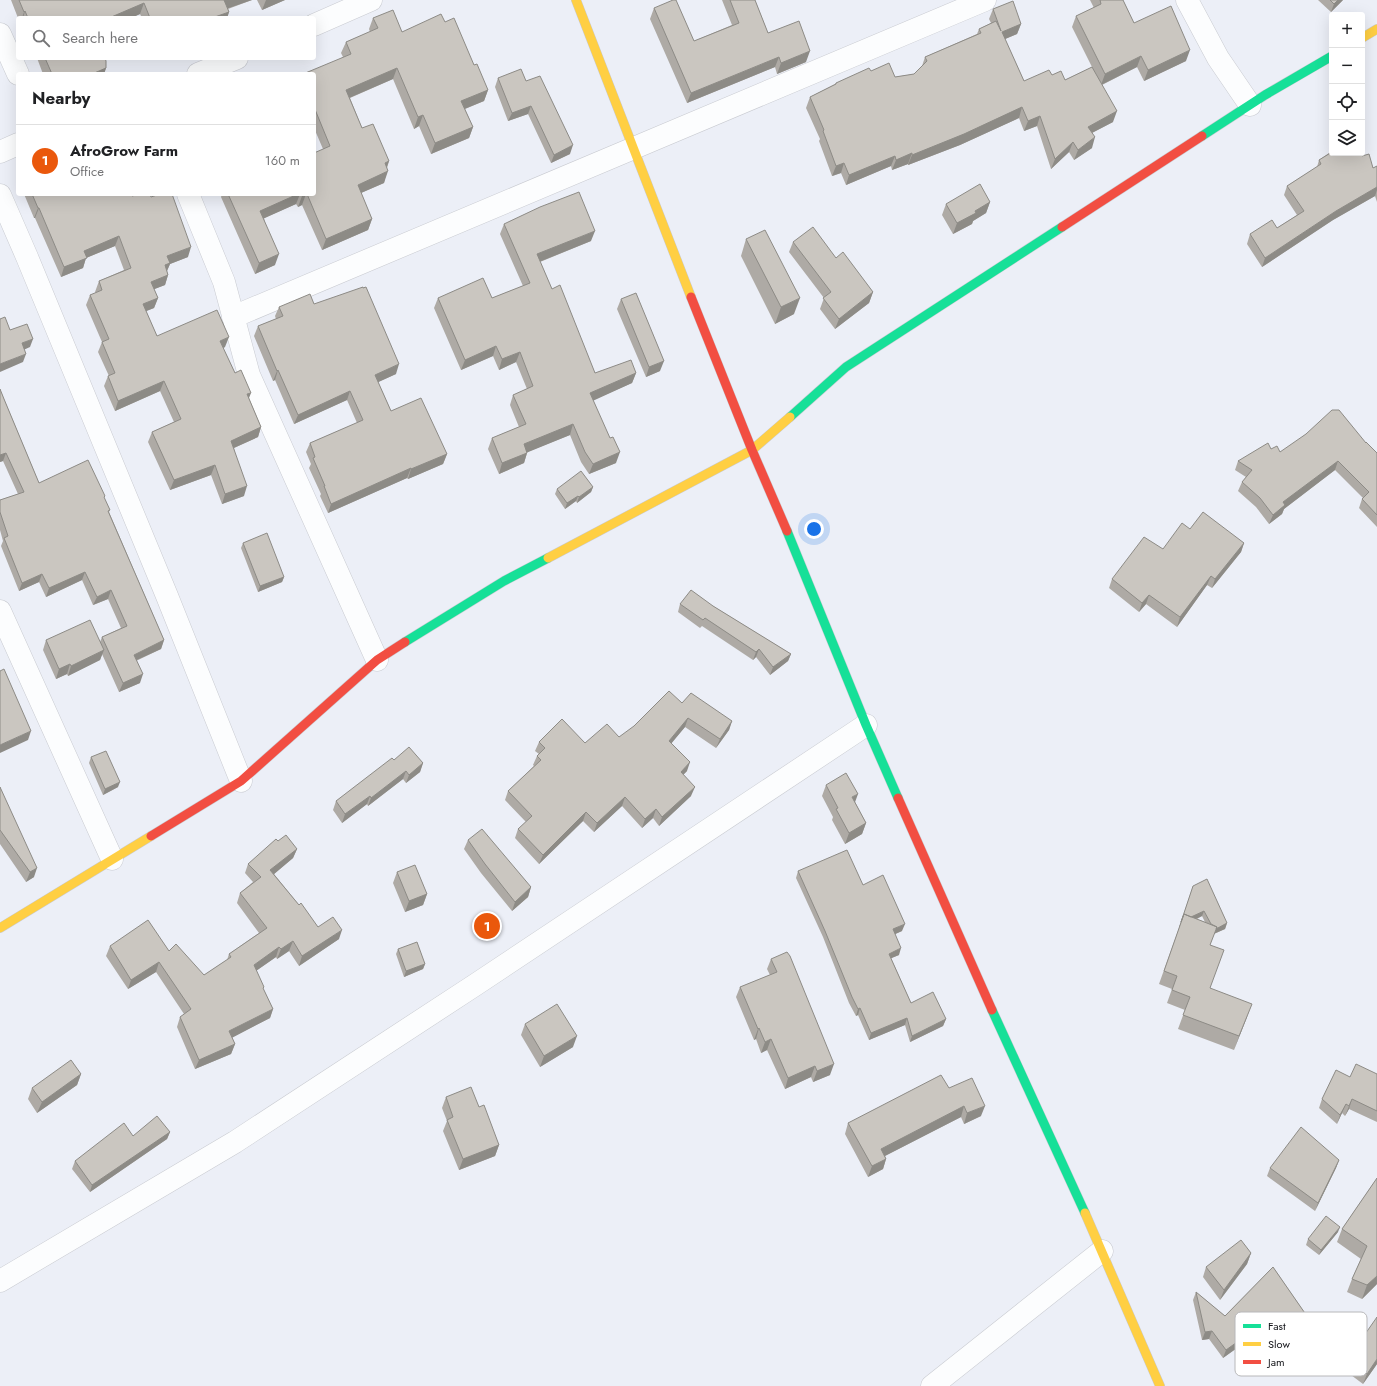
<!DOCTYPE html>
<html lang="en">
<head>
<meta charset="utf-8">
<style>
	body { margin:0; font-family:Jost,sans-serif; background:#f6f6f6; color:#202124 }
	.controls { position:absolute; right:12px; top:12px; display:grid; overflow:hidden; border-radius:4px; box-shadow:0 4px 16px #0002 }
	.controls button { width:36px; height:36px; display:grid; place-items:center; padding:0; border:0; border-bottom:1px solid #e0e0e0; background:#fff; color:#202124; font:20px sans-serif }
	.you { position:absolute; left:814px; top:529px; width:14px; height:14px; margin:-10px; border:3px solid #fff; border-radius:50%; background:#1a73e8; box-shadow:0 0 0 6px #1a73e833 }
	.badge { display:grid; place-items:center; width:26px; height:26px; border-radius:50%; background:#ea580c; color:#fff; font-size:13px; font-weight:700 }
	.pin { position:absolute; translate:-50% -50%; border:2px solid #fff; box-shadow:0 1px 4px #0006 }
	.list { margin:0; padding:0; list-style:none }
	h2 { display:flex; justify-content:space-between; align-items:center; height:52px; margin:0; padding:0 16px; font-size:17px }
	h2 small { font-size:13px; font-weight:400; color:#757577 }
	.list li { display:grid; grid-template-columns:26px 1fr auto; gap:12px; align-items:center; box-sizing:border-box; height:72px; padding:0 16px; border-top:1px solid #e0e0e0 }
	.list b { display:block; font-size:15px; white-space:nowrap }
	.list p { margin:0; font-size:13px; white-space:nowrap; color:#757577 }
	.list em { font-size:13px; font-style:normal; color:#757577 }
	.icon { flex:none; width:22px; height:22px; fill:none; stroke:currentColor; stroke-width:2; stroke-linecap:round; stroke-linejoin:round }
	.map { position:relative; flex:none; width:1377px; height:1386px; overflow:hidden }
	.search { position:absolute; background:#fff; box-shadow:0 4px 16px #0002; left:16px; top:16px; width:300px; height:44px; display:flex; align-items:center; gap:10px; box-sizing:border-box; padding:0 14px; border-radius:4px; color:#757577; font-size:15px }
	.panel { position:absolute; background:#fff; box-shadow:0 4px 16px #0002; left:16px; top:72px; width:300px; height:124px; border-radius:4px }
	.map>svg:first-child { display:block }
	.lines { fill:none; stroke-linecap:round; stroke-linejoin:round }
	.street-casing { stroke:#c9cbd1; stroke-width:23 }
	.fast-casing { stroke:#c9cbd1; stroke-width:10 }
	.slow-casing { stroke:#c9cbd1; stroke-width:10 }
	.jam-casing { stroke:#c9cbd1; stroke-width:10 }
	.street { stroke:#fcfdfe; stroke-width:22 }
	.fast { stroke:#16e098; stroke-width:9 }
	.slow { stroke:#ffcf43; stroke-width:9 }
	.jam { stroke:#f24e42; stroke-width:9 }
	.wall { fill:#aeaaa5; fill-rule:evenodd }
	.shaded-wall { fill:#8d8b86 }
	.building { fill:#cac6c0; stroke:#8d8b86 }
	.key { fill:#fff; stroke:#b8b8ba; stroke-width:1 }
	.key-label { font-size:11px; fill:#121318 }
</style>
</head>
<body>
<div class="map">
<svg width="1377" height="1386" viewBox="0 0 1377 1386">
	<rect width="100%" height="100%" fill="#eceff7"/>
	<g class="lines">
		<defs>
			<path id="street" d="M1187,0L1218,58L1250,105
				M314,25L371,0
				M0,34L18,74
				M198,74L237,58
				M0,152L18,144
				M188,194L224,282L249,375L377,660
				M0,195L27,257L167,596L241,781
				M233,317L985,0
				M0,611L112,859
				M0,1281L235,1142L475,985L866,725
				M932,1386L1102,1251"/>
			<path id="fast" d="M1202,136L1265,95L1332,56
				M790,417L846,367L1062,227
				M787,531L866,725L898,798
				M405,642L504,581L548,558
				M992,1010L1085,1213"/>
			<path id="slow" d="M576,0L691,297
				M1362,38L1377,29
				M548,558L752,450L790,417
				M0,928L151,836
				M1085,1213L1160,1386"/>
			<path id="jam" d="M1062,227L1202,136
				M691,297L752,450L787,531
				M898,798L992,1010
				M151,836L241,781L377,660L405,642"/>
		</defs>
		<use href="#street" class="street-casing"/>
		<use href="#fast" class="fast-casing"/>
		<use href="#slow" class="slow-casing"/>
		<use href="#jam" class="jam-casing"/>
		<use href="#street" class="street"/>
		<use href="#fast" class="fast"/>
		<use href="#slow" class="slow"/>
		<use href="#jam" class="jam"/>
	</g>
	<path class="wall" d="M11,0H252L228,9L229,12L227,18H142L140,14L131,18H18Z
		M257,0H285L262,10Z
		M722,0H755L768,33L806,62L777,74L775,67L687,103L650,19L654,8L694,41L732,25Z
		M1090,0H1123L1134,23L1186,61L1144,81L1137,67L1102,85L1113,122L1092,133V148L1074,160L1069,152L1051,169L1037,126L1024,131L1019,118L960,145L908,165V164L892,170L891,166L846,185L841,173L832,176L819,141L820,139L806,108L810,97L835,84L836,83L871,71L895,77L914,74L922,66L925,57L977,34L979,29L991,23L989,19L993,9L1021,24L1017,34L1005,39L1024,81L1052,75L1065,80L1092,67L1072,27L1076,16L1094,8Z
		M1318,0H1343L1331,12Z
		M373,18L402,32L445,22L474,65L488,90L484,101L465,109L473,127L469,138L431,154L419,126L414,129L393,79L350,98L362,128L389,161L387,168L384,183L361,193L372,219L368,230L322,250L302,205L298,207L296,204L264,218L275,265L255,274L221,197L222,194H314L323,149L314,128V74L343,57L341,53L346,42L370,32L369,29Z
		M37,58H105L106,68L104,74H43Z
		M498,78L526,81L570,154L551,163L528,114L508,121L495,87Z
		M1331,149L1362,156L1373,168L1377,166V202L1375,196L1333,220L1262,267L1247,244L1250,234L1277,228L1297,215L1284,195L1287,186L1317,167L1319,160L1329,153Z
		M24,194H131L132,196L151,197L188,257L170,264L167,271L168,275L165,285L154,289L158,298L154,308L146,311L157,336L225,347L223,348L235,373L249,398L261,427L258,437L234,448L244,496L222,504L211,475L170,490L148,442L152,432L174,422L160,391L115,411L104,386L108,376H109L98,352L102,342L86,305L90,295L96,293L95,292L99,281L124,270L115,246L86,258L83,268L61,277L35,218H34Z
		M990,202L986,213L973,221L972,224L953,234L942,215L946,204Z
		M504,224L591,241L540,262L552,289L595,373H636L632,383L593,400L616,463L589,474L581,462L570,435L527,452V453L524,463L499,474L488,449L492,438L519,427L510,405L513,395L527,389L516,362L499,370L493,356L461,370L434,308L438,298H492L523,286L500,234Z
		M746,239L794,314L775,324L741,256Z
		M793,242L836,258L873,292L869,303L835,329L820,309L824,298L789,252Z
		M621,299L660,371L646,377L617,309Z
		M314,304L396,374L378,382L391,411L447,454L443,464L408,479L407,478L328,513L320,496L321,494L309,468L311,464L306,452L310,443L357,423L347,400L294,424L275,380L273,381L254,336L258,326L276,319L275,316L279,307Z
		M0,389L4,399L39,483L104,498L110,510L109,512L164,640L161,649L136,661L140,683L119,692L102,654L100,660L68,676L67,674L56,679L43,650L46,640L100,642L102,637L121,628L108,599L93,605L82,580L46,597L39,582L19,591L1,546L3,541L0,530V500L18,494L3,461L0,462Z
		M1366,443L1377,453V527L1359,508L1362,499L1363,498L1335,470L1284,509L1282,514L1269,524L1256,507L1238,491L1242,482L1246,477L1235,470L1238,461L1271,449L1280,452Z
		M593,487L591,492L577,503L576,501L565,509L555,494L557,489Z
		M1190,529L1244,543L1241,552L1212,588L1207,585L1177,627L1146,604L1139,612L1109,588L1112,579L1163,549Z
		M243,543L284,577L282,582L258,592L241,548Z
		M680,604L713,606L791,654L788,661L770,675L756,657L753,660L702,626L700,628L678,612Z
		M682,703L732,721L729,730L716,748L685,727L671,743L687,771L683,775L691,796L659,826L653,818L642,828L622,806L594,832L583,821L539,864L515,838L518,829L526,822L505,800L508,791L534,766L533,765L537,756L539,754L535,751L539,742L585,743L619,737Z
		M91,757L118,787L103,795L89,763Z
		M394,760L423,763L420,772L406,783L403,779L368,806L367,804L342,823L333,810L336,801Z
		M826,785L855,802L866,823L862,834L845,844L832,820L833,817L822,796Z
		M0,787L34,877L26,882L0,844Z
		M468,840L531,887L528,897L512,911L481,873L464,849Z
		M278,841L297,849L293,858L274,874L299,905L318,927L339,939L299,966L289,951L277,959L276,957L256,971L263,989L273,1009L270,1018L232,1037L235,1044L231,1054L195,1069L177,1027L180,1017L184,1014L156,972L128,989L106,956L110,946L169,951L204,975L227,960L229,954L259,933L237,903L240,893L253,882L245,873L248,864Z
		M798,871L863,885L902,931L895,934L899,955L891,958L911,1003L946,1019L943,1026L910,1042L905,1025L869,1040L858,1015L856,1016L849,1003L823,937L796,878Z
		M397,872L427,894L423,905L405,912L393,883Z
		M1193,886L1227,923L1225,929L1214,934L1210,945V988L1247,1017L1234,1050L1178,1029L1185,1010L1167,1003L1172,989L1159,984L1179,928ZM1202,916L1205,922L1197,919Z
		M398,949L425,964L423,969L404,977L396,954Z
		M771,959L830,1075L813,1082L811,1077L785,1089L767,1050L761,1053L756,1039L754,1040L736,997L740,987L770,975L767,969Z
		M525,1024L573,1047L540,1067L521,1035Z
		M81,1074L77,1085L37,1113L28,1099L32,1088Z
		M1377,1074V1122L1349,1109L1345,1116L1342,1113L1337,1124L1319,1108L1322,1099L1350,1077Z
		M949,1088L981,1116L964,1124L961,1117L885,1156L886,1159L883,1169L868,1177L845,1134L848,1123Z
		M446,1097L479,1107L499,1145L495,1156L459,1170L443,1131L447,1121L442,1108Z
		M170,1132L167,1139L90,1192L72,1169L75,1161L133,1136Z
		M1339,1160L1336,1168L1315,1211L1267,1176L1270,1168Z
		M1377,1178V1284L1362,1299L1347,1292L1352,1279L1361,1259L1337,1242L1342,1229Z
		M1338,1232L1319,1255L1306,1245L1308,1239Z
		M1251,1253L1247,1264L1220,1300L1203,1277L1206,1267Z
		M1273,1267L1318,1332L1315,1340L1303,1348L1289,1354L1269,1325L1223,1358L1209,1339L1202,1340L1193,1300L1196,1292L1225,1316Z
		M1347,1360L1377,1364L1363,1384L1343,1369Z"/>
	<path class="shaded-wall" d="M224,0H252L220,11Z
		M266,0H285L262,10Z
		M1338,0H1343L1331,12L1334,4Z
		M144,3L140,14L131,18H109Z
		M25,11L23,18H22L24,12Z
		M229,12L227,18H212Z
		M1021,24L1017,34L998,42L1002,32Z
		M1190,50L1186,61L1144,81L1148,70Z
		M810,51L806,62L777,74L781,63Z
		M1141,56L1137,67L1101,85L1105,74Z
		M779,57L775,67L687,103L691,93Z
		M106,68L104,74H92Z
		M397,68L393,79L342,101L346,90Z
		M488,90L484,101L457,112L461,101Z
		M531,106L528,114L508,121L512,113Z
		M1022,107L1019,118L960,145L908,165L912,155Z
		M1117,111L1113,122L1084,137L1088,127Z
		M423,115L419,126L414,129L418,117Z
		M1040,116L1037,126L1024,131L1028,121Z
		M473,127L469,138L431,154L435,143Z
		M1095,137L1092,148L1074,160L1078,150Z
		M1073,142L1069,152L1051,169L1055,159Z
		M573,145L570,154L551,163L554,155Z
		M912,153L908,164L892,170L896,160Z
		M895,156L891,166L846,185L849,175Z
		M389,161L385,172V163Z
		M844,163L841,173L832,176L836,166Z
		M388,171L384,183L354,196L358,185Z
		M1377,187V190L1375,196L1333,220L1262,267L1265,258L1336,211Z
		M298,194H300L296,204L256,222L260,211Z
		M305,194H306L302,205L298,207L302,196Z
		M990,202L986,213L973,221L972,224L953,234L957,223L975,211Z
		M38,208H39L35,218H34Z
		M372,219L368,230L322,250L326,239Z
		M595,231L591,241L534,264L537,254Z
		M119,236L115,246L86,258L83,268L61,277L64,267L84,251Z
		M191,247L188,257L170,264L166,273L161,275L167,256Z
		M279,254L275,265L255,274L259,263Z
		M168,275L165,285L147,292L151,282Z
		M873,292L869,303L835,329L839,319Z
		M158,298L154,308L139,314L143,304Z
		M800,298L794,314L775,324L781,307Z
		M229,337L225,347L217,351L220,341Z
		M33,339L30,347L19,352L22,343Z
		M496,346L493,356L461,370L465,360Z
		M520,352L516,362L499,370L502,359Z
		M26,354L23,362L0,372V364Z
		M664,361L660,371L646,377L649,367Z
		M399,364L396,374L372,385L375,375Z
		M278,370L275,380L273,381L277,371Z
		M636,373L632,383L586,404L590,393Z
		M164,381L160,391L115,411L118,401Z
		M350,391L347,400L294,424L298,415Z
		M251,393L247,403V394Z
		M573,424L570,435L521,455L524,444Z
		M261,427L258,437L227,451L231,441Z
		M620,452L616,463L589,474L593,464Z
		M6,453L3,461L0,462V455Z
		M527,453L524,463L499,474L502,463Z
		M447,454L443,464L408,479L411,469Z
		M1338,461L1335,470L1284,509L1282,514L1269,524L1273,515L1283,502Z
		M215,465L211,475L170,490L174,480Z
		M411,468L407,478L328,513L331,504Z
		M247,486L244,496L222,504L225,494Z
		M593,487L591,492L577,503L579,497Z
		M578,496L576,501L565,509L567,503Z
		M1244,543L1241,552L1212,588L1215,579Z
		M85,572L82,580L46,597L49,588Z
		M42,574L39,582L19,591L22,583Z
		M1211,576L1207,585L1177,627L1180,617Z
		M284,577L282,582L258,592L260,586Z
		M111,590L108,599L93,605L97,597Z
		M1149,595L1146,604L1139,612L1142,603Z
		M164,640L161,649L130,663L134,655Z
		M759,649L756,657L753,660L756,652Z
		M104,650L100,660L68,676L71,666Z
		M791,654L788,661L770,675L773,667Z
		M70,664L67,674L56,679L59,669Z
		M143,674L140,683L119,692L123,683Z
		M688,718L685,727L666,750L669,741Z
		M732,721L729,730L716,748L720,739Z
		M31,731L28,740L0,753V745Z
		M690,762L687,771L677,781L681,772Z
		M423,763L420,772L406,783L409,775Z
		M406,771L403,779L368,806L371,798Z
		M120,782L118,787L103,795L105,789Z
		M695,787L691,796L659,826L662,817Z
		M858,794L854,805L852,797Z
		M370,796L367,804L342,823L345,814Z
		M625,797L622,806L594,832L597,823Z
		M656,809L653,818L642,828L645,819Z
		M586,812L583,821L539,864L543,855Z
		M866,823L862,834L845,844L849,833Z
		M297,849L293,858L267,880L270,870Z
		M37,868L34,877L26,882L30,872Z
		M531,887L528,897L512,911L515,902Z
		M427,894L423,905L405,912L409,901Z
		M1204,911L1202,916L1179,927L1181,922Z
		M1227,923L1225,929L1211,935L1213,930Z
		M905,924L902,931L891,936L893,929Z
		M342,930L339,939L299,966L302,956Z
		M293,941L289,951L277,959L281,949Z
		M279,947L276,957L250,975L254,965Z
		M901,948L899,955L887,960L889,954Z
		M159,962L156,972L128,989L131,980Z
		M425,964L423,969L404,977L406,971Z
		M1252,1004L1247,1017L1234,1050L1239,1036Z
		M860,1008L858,1015L856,1016L858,1009Z
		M273,1009L270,1018L226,1041L229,1031Z
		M907,1018L905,1025L869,1040L871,1033Z
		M946,1019L943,1026L910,1042L912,1036Z
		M759,1028L756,1039L754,1040L758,1029Z
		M577,1036L573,1047L540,1067L544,1056Z
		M771,1039L767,1050L761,1053L765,1042Z
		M235,1044L231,1054L195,1069L199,1060Z
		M834,1064L830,1075L813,1082L817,1071Z
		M815,1066L811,1077L785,1089L788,1078Z
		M81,1074L77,1085L37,1113L42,1102Z
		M1352,1099L1349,1109L1345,1116L1349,1106Z
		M1346,1104L1342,1113L1337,1124L1340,1115Z
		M964,1106L961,1117L877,1160L881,1149Z
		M985,1106L981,1116L964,1124L967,1113Z
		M170,1132L167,1139L90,1192L92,1185Z
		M499,1145L495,1156L459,1170L463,1159Z
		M886,1159L883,1169L868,1177L872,1166Z
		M1339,1160L1336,1168L1315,1211L1318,1203Z
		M1340,1227L1338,1232L1319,1255L1321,1250Z
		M1251,1253L1247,1264L1220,1300L1224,1290Z
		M1377,1276V1284L1362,1299L1367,1285Z
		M1272,1317L1269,1325L1223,1358L1226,1350Z
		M1212,1331L1209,1339L1202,1340L1205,1332Z
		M1318,1332L1315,1340L1303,1348L1289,1354L1292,1346Z
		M1377,1359V1364L1363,1384L1367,1374Z"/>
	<path class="building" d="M19,0H225H224L229,12L212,18H150L144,3L109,18H28L25,11L24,12Z
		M673,0H676L694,41L739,23L730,0H755L768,33L799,21L810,51L781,63L779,57L691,93L654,8Z
		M1100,0H1123L1134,23L1171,6L1190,50L1148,70L1141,56L1105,74L1076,16L1101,4Z
		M1330,0H1338L1334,4Z
		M1013,1L1021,24L1002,32L1024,81L1049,70L1052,75L1061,71L1065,80L1092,67L1117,111L1088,127L1095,137L1078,150L1073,142L1055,159L1040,116L1028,121L1022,107L964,134L912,155V153L896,160L895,156L849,175L844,163L836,166L823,131L824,130L810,97L836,84V83L869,68L871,71L889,63L895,77L914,74L927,61L925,57L981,33L979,29L996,21L1001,31L993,9Z
		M393,10L402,32L441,14L445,22L454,18L474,65L477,64L488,90L461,101L473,127L435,143L423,115L418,117L397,68L346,90L362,128L373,124L389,161L385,163L388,171L358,185L372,219L326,239L307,194H314V153L330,146L314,107V74H303L351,54L346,42L378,28L373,18Z
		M45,58H105L106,61V68L92,74H52Z
		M521,69L526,81L540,76L573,145L554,155L531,106L512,113L498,78Z
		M1332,152V153H1360L1362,156L1369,154L1373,168L1377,166V187L1336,211L1265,258L1250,234L1272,220L1277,228L1304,211L1287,186L1321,164L1319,160Z
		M980,184L990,202L975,211L976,213L957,223L946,204Z
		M579,192L595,231L537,254L552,289L560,285L595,373L631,360L636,373L590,393L610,438L613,437L620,452L593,464L585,452L573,424L524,444L527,453L502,463L492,438L526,424L513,395L533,386L520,352L502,359L496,346L465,360L438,298L483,278L492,298L530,283L504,224L540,207Z
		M32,194H131L132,196L140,194H150L151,197L160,194H172L191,247L167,256L170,263L165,265L168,275L151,282L158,298L143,304L157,336L217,310L229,337L220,341L235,373L241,370L251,393L247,394L261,427L231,441L247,486L225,494L215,465L174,480L152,432L181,419L164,381L118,401L108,376L115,373L102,342L109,339L90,295L102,290L99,281L131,268L119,236L84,251L87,258L64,267L39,208H38Z
		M228,194H298L260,211L279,254L259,263Z
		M813,227L836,258L843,252L873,292L839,319L823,298L831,292L793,242Z
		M765,230L800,298L781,307L746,239Z
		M363,287V288L366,287L399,364L375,375L391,411L421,398L447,454L411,469V468L331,504L324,486H325L313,458L315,457L310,443L363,420L350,391L298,415L278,370L277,371L258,326L283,316L279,307L310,294L314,304Z
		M636,293L664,361L649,367L621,299Z
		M5,317L10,330L27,324L33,339L22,343L26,354L0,364V319Z
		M0,389L4,399L39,483L88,460L105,496L104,497L110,510L108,511L164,640L134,655L143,674L123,683L102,637L127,626L111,590L97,597L85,572L49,588L42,574L22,583L4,538L8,536L0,512V500L24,492L6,453L0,455Z
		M1332,410H1339L1366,443V442L1377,453V515L1362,499L1369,492L1338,461L1283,502L1285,505L1273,515L1260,498L1242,482L1252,470L1238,461L1268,443L1271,449L1277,446L1280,452L1306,434Z
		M581,471L593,487L579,497L578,496L567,503L557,489Z
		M1203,512L1244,543L1215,579L1211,576L1180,617L1149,595L1142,603L1112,579L1144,537L1163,549L1182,523L1190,529Z
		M267,533L284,577L260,586L243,543Z
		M691,590L713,606L791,654L773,667L759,649L756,652L705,618L703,620L680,604Z
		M90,620L104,650L71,666L70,664L59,669L46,640Z
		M4,669L31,731L0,745V671Z
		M669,691L682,703L691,693L732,721L720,739L688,718L669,741L690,762L681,772L695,787L662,817L656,809L645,819L625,797L597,823L586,812L543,855L518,829L532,816L508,791L541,760L537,756L545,748L539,742L562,719L585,743L607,724L619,737L634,726Z
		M409,747L423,763L409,775L406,771L371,798L370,796L345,814L336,801L392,758L394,760Z
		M106,751L120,782L105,789L91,757Z
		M846,773L858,794L852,797L866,823L849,833L836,809L838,808L826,785Z
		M0,787L37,868L30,872L0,830Z
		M482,829L531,887L515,902L485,864L468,840Z
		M286,835L297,849L270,870L299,905L301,903L318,927L333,917L342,930L302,956L293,941L281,949L279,947L254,965L264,987L263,988L273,1009L229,1031L235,1044L199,1060L180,1017L191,1009L159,962L131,980L110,946L148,920L169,951L176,944L204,975L231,957L229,954L267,928L240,893L261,877L248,864L276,839L278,841Z
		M847,850L863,885L883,875L905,924L893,929L901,948L889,954L911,1003L933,992L946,1019L912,1036L907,1018L871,1033L860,1008L858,1009L852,997L825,931L798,871Z
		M415,865L427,894L409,901L397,872Z
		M1207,879L1227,923L1216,929L1217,927L1211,924L1204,911L1191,917L1184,914L1181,922L1193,886Z
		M1184,914L1217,927L1210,945L1224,950L1210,988L1252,1004L1239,1036L1183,1015L1190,997L1172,990L1177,976L1164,971Z
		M417,942L425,964L406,971L398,949Z
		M787,952L790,956L834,1064L817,1071L815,1066L788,1078L771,1039L765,1042L759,1028L758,1029L740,987L777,972L771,959Z
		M557,1004L577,1036L544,1056L525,1024Z
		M71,1060L81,1074L42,1102L32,1088Z
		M1356,1064L1377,1074V1111L1352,1099L1349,1106L1346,1104L1340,1115L1322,1099L1336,1070L1350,1077Z
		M941,1075L949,1088L972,1078L985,1106L967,1113L964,1106L881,1149L886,1159L872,1166L848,1123Z
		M471,1087L479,1107L484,1105L499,1145L463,1159L447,1120L453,1117L446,1097Z
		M157,1116L170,1132L92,1185L75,1161L124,1123L133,1136Z
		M1301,1127L1339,1160L1318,1203L1270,1168Z
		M1377,1178V1276L1367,1285L1352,1279L1367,1246L1342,1229Z
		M1326,1216L1340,1227L1321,1250L1308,1239Z
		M1241,1240L1251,1253L1224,1290L1206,1267Z
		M1273,1267L1318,1332L1305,1340L1292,1346L1272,1317L1226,1350L1212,1331L1205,1332L1196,1292L1225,1316Z
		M1377,1317V1359L1367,1374L1347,1360Z"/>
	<rect x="1235" y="1312" width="132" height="64" rx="6" class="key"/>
	<rect x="1243" y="1324" width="18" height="4" fill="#16e098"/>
	<rect x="1243" y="1342" width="18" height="4" fill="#ffcf43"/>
	<rect x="1243" y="1360" width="18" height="4" fill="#f24e42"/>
	<g class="key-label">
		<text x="1268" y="1330">Fast</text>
		<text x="1268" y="1348">Slow</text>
		<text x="1268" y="1366">Jam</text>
	</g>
</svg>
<div class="controls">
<button>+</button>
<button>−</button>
<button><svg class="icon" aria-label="locate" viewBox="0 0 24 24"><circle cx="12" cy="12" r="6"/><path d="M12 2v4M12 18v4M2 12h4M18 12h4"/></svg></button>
<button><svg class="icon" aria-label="layers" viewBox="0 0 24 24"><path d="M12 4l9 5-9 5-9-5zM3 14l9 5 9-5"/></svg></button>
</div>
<div class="you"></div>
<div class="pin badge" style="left:487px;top:926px">1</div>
<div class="search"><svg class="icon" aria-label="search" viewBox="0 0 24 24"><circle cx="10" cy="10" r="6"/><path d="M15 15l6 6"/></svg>Search here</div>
<section class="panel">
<h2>Nearby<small></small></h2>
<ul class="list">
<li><span class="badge">1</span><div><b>AfroGrow Farm</b><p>Office</p></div><em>160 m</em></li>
</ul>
</section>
</div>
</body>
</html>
